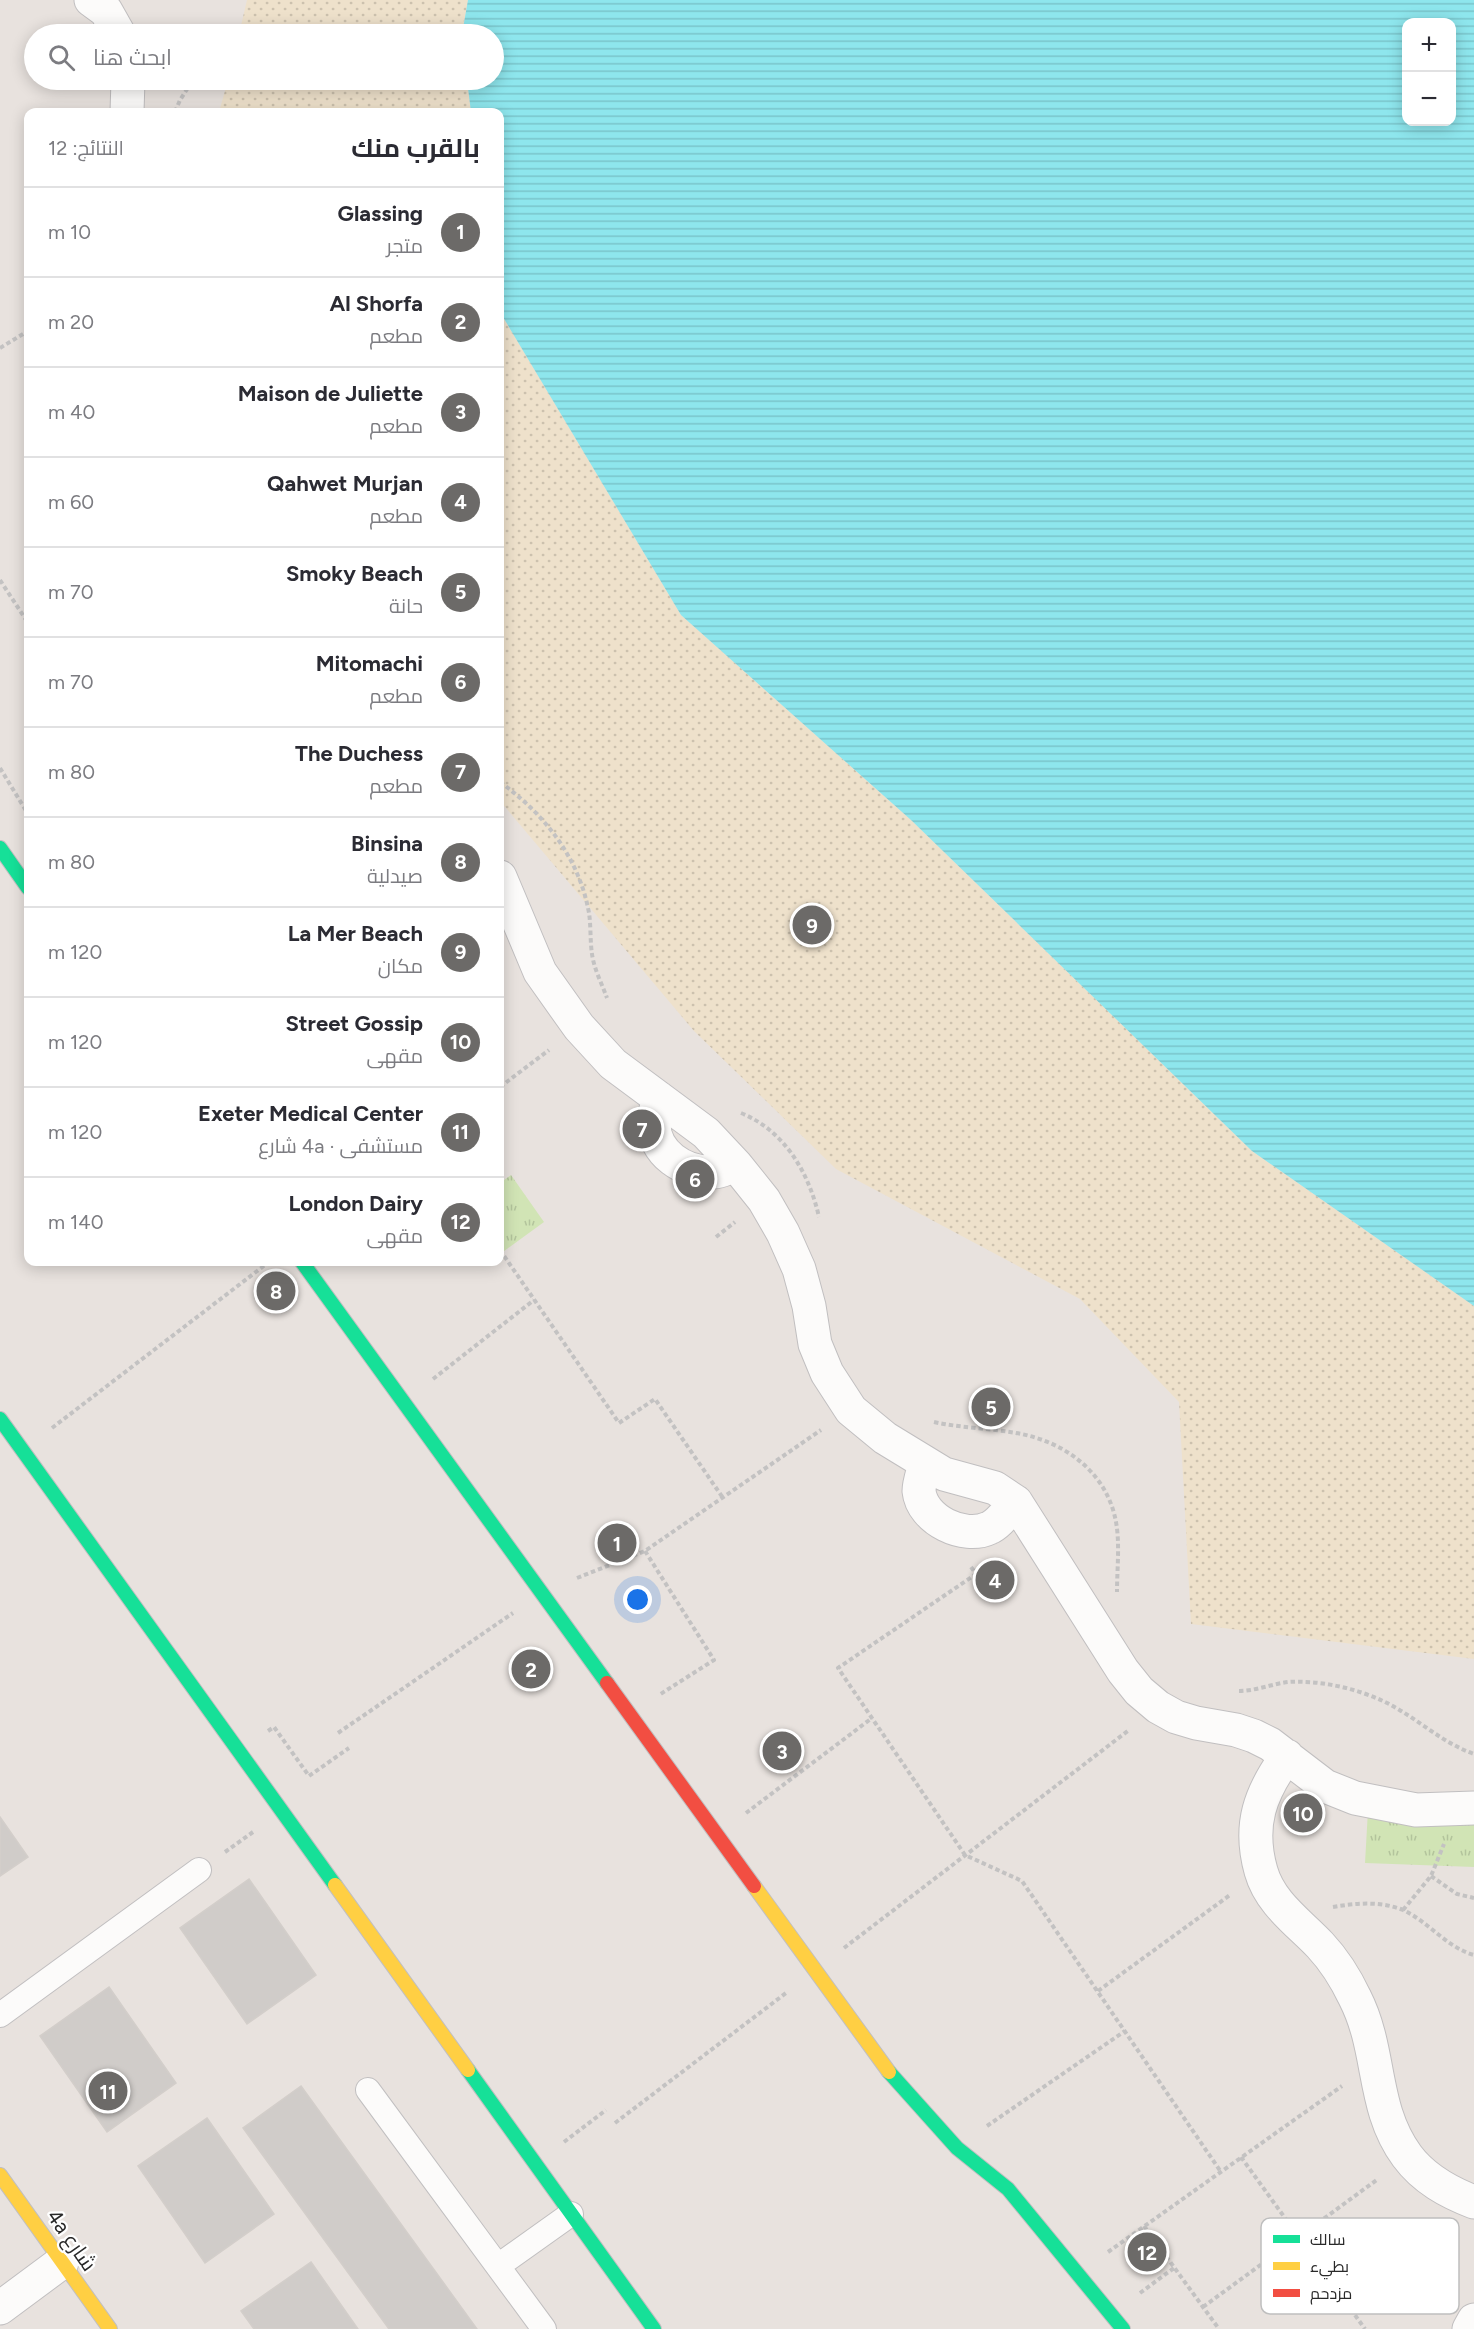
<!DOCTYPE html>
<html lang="ar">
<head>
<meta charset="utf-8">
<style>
	body { margin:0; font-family:Figtree,Cairo,sans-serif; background:#f7f7f7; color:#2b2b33; direction:rtl }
	.controls { position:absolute; right:18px; top:18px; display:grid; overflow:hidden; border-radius:12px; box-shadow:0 3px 15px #0003 }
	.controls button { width:54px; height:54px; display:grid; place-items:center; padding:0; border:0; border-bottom:2px solid #e1e1e2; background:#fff; color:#2b2b33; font:30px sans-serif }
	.you { position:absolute; left:638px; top:1600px; width:21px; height:21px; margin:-15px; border:4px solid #fff; border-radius:50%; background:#1a73e8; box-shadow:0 0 0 9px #1a73e833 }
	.badge { display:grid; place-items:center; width:39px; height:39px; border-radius:50%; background:#6c6a68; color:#fff; font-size:20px; font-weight:700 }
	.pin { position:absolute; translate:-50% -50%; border:3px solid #fff; box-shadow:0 2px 6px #0006 }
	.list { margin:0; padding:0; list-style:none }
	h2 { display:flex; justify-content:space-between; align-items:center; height:78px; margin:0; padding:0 24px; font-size:26px }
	h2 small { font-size:20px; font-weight:400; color:#7c7c81 }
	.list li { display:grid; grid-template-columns:39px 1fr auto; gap:18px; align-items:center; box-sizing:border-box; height:90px; padding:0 24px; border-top:2px solid #e1e1e2 }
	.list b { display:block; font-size:22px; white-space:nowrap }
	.list p { margin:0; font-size:20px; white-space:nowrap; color:#7c7c81 }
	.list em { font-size:20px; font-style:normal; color:#7c7c81 }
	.icon { flex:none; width:33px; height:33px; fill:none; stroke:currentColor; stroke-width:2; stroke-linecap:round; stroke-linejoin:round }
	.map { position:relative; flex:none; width:1474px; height:2329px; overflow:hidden; direction:ltr }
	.search { position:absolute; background:#fff; box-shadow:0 3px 15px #0003; left:24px; top:24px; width:480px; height:66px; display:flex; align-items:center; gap:15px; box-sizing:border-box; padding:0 21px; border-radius:33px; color:#7c7c81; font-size:22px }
	.panel { position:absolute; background:#fff; box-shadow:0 3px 15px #0003; left:24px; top:108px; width:480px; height:1158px; border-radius:12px; direction:rtl }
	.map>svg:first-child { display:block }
	.sand { fill:url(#sand-dots) }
	.park { fill:url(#park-tufts) }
	.water { fill:url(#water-rules); fill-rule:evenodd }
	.building { fill:#d0ccc9; stroke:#d3ceca; stroke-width:1.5 }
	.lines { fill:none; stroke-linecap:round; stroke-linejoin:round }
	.lane-casing { stroke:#c1bfc0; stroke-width:26 }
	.street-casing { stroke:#c1bfc0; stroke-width:35 }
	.fast-casing { stroke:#c1bfc0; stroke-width:16 }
	.slow-casing { stroke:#c1bfc0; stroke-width:16 }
	.jam-casing { stroke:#c1bfc0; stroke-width:16 }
	.path { stroke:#c3c2c2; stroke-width:4; stroke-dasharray:4.5 3; stroke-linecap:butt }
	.lane { stroke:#fcfbfa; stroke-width:24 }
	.street { stroke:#fcfbfa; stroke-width:33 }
	.fast { stroke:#16e098; stroke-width:14 }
	.slow { stroke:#ffcf43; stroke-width:14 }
	.jam { stroke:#f24e42; stroke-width:14 }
	.labels { text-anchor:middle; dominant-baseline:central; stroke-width:4.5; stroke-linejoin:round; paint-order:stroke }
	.street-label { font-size:21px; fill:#292929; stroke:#fff }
	.key { fill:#fff; stroke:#bfbfbf; stroke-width:1.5 }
	.key-label { font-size:16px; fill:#292929 }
</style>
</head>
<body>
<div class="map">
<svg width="1474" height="2329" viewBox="0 0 1474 2329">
	<defs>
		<pattern id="sand-dots" width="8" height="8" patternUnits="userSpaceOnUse" patternTransform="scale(1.5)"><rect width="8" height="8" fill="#eee1cb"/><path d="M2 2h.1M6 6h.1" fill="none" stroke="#ccc1ae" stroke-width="1.8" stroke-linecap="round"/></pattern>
		<pattern id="park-tufts" width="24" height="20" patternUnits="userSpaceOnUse" patternTransform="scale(1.5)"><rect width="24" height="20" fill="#d1e4b5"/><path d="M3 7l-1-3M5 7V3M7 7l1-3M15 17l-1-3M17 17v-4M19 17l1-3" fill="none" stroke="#b3c49c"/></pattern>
		<pattern id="water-rules" width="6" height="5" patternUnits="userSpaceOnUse" patternTransform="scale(1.5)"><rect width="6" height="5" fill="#8ee6ed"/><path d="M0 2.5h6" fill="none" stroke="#7ac5cb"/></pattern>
	</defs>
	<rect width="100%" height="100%" fill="#e8e2de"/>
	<path class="sand" d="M247,0H468L462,34H239Z
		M228,80H467L471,112H219Z
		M500,312L681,615L911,820L1252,1151L1474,1306V1659L1191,1624L1179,1402L1080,1299L836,1169L694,1031L500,801Z"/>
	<path class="park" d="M511,1175L544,1222L500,1254V1183Z
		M1368,1810H1474V1867L1365,1863Z"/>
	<path class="water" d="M468,0H1474V1306L1252,1151L911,820L681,615L500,312V112H471L467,80H494V34H462ZM1406,22H1452V122H1406Z"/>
	<path class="building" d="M0,1817L28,1857L0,1876Z
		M249,1879L316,1975L247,2024L180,1928Z
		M109,1987L176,2083L107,2132L40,2036Z
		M301,2086L477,2329H389L243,2128Z
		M207,2118L274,2214L205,2263L138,2166Z
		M311,2262L358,2329H254L241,2311Z"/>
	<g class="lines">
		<defs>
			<path id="lane" d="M0,2015L199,1870
				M368,2090L544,2329
				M498,2266L571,2214"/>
			<path id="street" d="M91,0L106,11L119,34
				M127,112L128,80
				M500,877L540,972L579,1027L613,1064L706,1133L736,1165L764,1200L783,1233L799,1269L809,1306L815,1344L827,1373L851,1410L885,1438L944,1474L995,1488L1016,1502L1123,1671L1139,1691L1158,1707L1176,1717L1196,1723L1236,1730L1254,1736L1270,1744L1325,1786L1355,1798L1416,1810L1474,1808
				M659,1098C657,1106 654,1114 654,1121C652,1153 685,1174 714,1172C721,1172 729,1167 736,1165
				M925,1464C923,1472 919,1483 919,1491C922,1520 964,1540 989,1528C999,1524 1009,1509 1016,1502
				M1287,1756C1260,1793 1248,1825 1261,1871C1270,1903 1298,1922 1320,1945C1334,1960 1346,1979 1355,1998C1382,2051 1371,2107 1407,2156C1424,2179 1448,2192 1474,2202
				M0,2308L62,2262
				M1469,2329L1474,2320"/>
			<path id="fast" d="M0,848L28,888
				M302,1262L607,1683
				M0,1419L335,1885
				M468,2070L654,2329
				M889,2072L957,2148L1008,2189L1123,2329"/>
			<path id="slow" d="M335,1885L468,2070
				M754,1886L889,2072
				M0,2175L110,2329"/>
			<path id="jam" d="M607,1683L754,1886"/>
		</defs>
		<use href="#lane" class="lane-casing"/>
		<use href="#street" class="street-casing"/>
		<use href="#fast" class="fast-casing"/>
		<use href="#slow" class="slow-casing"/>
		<use href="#jam" class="jam-casing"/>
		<path class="path" d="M175,112L180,100L193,80
			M0,348L28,331
			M0,580L28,623
			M0,768L28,814
			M500,782C544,814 579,857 589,913C591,926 590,941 592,954C594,969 602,984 607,998
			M500,1087L549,1050
			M741,1113C785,1131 809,1173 819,1217
			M716,1237L735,1222
			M500,1250L619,1423L655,1399L723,1498
			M433,1379L534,1300
			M934,1422C961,1428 989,1428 1016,1433C1064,1441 1107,1472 1116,1522C1120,1544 1117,1569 1117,1592
			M52,1428L265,1265
			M645,1551L714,1660L659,1695
			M971,1567L976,1574L838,1668L965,1855L1022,1881L1221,2172
			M577,1578L645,1551L821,1430
			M1239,1691C1255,1691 1272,1684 1288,1682C1319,1680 1355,1688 1383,1701C1415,1716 1440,1742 1474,1754
			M268,1731L274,1727L309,1776L349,1748
			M338,1733L513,1613
			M746,1813L872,1718
			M225,1852L253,1832
			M1431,1876L1457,1894L1474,1898
			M1333,1907C1356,1903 1381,1901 1403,1910C1429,1922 1446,1947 1474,1955
			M1403,1910L1431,1876L1444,1844
			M844,1948L1129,1730
			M1098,1991L1230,1895
			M615,2123L786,1993
			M987,2126L1125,2031
			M564,2142L606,2110
			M1241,2157L1365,2329
			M1144,2226L1219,2329
			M1108,2252L1342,2086
			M1140,2293L1174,2268
			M1203,2307L1378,2179"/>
		<use href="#lane" class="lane"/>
		<use href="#street" class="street"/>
		<use href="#fast" class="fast"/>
		<use href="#slow" class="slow"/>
		<use href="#jam" class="jam"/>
	</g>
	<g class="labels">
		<g class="street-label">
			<text transform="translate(72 2240) rotate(55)">4a شارع</text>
		</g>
	</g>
	<rect x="1261" y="2218" width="198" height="96" rx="9" class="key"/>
	<rect x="1273" y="2235" width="27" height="8" fill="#16e098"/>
	<rect x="1273" y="2262" width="27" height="8" fill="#ffcf43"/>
	<rect x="1273" y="2289" width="27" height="8" fill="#f24e42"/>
	<g class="key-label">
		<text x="1310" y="2245">سالك</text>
		<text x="1310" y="2272">بطيء</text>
		<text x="1310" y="2299">مزدحم</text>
	</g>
</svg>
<div class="controls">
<button>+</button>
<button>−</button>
</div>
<div class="you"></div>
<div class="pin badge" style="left:617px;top:1543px">1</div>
<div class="pin badge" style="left:531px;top:1669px">2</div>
<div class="pin badge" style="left:782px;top:1751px">3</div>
<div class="pin badge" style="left:995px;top:1580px">4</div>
<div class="pin badge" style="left:991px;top:1407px">5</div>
<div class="pin badge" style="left:695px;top:1179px">6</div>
<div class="pin badge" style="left:642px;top:1129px">7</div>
<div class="pin badge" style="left:276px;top:1291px">8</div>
<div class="pin badge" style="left:812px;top:925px">9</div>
<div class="pin badge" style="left:1303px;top:1813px">10</div>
<div class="pin badge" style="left:108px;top:2091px">11</div>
<div class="pin badge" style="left:1147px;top:2252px">12</div>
<div class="search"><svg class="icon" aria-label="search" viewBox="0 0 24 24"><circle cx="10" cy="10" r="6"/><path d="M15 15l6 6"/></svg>ابحث هنا</div>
<section class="panel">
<h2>بالقرب منك<small>النتائج: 12</small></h2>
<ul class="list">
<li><span class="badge">1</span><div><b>Glassing</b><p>متجر</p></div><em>10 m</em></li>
<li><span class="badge">2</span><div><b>Al Shorfa</b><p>مطعم</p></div><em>20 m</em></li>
<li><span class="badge">3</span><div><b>Maison de Juliette</b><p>مطعم</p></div><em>40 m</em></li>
<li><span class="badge">4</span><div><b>Qahwet Murjan</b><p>مطعم</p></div><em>60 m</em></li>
<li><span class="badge">5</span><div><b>Smoky Beach</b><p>حانة</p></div><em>70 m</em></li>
<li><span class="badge">6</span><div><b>Mitomachi</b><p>مطعم</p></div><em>70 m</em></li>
<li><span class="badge">7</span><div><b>The Duchess</b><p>مطعم</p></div><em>80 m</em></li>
<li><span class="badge">8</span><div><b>Binsina</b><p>صيدلية</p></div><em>80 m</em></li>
<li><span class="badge">9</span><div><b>La Mer Beach</b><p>مكان</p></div><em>120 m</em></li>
<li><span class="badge">10</span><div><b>Street Gossip</b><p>مقهى</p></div><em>120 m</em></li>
<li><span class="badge">11</span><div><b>Exeter Medical Center</b><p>مستشفى · 4a شارع</p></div><em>120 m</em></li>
<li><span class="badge">12</span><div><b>London Dairy</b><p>مقهى</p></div><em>140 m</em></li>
</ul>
</section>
</div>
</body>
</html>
